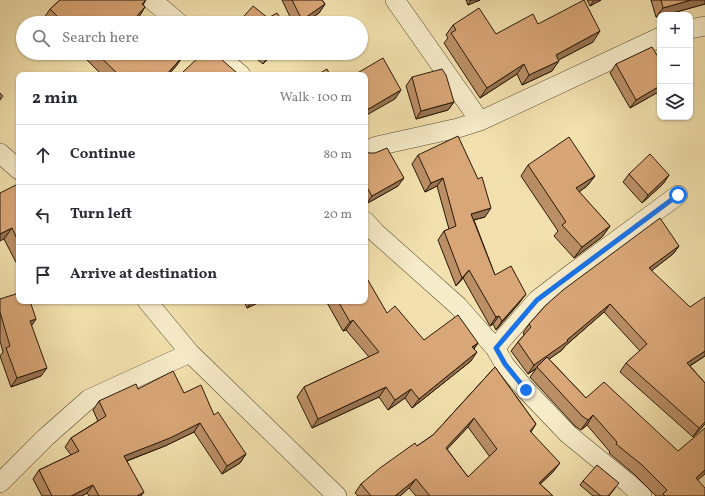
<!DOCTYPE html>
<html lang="en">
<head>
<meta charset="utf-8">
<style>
	body { margin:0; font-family:Vollkorn,serif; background:#f2f2f3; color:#2b2b33 }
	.controls { position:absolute; right:12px; top:12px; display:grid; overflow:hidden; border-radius:8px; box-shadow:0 1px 3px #0004 }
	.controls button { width:36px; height:36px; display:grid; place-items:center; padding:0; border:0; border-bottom:1px solid #e1e1e2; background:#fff; color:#2b2b33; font:20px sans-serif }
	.stop { position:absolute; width:12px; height:12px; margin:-9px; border:3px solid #1a73e8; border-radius:50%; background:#fff }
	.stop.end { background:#1a73e8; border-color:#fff; box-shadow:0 1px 4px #0008 }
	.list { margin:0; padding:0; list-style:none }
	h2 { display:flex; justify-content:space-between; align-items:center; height:52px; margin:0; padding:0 16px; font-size:17px }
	h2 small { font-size:13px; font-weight:400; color:#7c7c81 }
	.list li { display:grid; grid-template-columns:26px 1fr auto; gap:12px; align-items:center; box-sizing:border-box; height:60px; padding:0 16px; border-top:1px solid #e1e1e2 }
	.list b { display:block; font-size:15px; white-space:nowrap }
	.list em { font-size:13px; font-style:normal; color:#7c7c81 }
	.icon { flex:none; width:22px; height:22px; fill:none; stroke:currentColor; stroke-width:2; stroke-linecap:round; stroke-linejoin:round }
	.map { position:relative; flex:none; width:705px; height:496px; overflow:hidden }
	.search { position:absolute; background:#fff; box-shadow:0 1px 3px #0004; left:16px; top:16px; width:352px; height:44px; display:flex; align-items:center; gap:10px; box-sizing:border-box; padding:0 14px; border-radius:22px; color:#7c7c81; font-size:15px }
	.panel { position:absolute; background:#fff; box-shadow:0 1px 3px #0004; left:16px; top:72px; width:352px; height:232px; border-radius:8px }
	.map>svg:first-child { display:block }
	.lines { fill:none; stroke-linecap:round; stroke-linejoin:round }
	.street-casing { stroke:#5b4b32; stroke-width:20 }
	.street { stroke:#f7ecca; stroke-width:19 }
	.wall { fill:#bb8f66; stroke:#291908; fill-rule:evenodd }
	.shaded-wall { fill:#987453; stroke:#291908 }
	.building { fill:#d9a677; stroke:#291908; fill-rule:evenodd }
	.route { stroke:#1a73e8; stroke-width:5 }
</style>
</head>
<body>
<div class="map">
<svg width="705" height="496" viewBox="0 0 705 496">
	<rect width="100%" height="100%" fill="#f2e1ae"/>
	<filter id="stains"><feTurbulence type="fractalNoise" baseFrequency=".005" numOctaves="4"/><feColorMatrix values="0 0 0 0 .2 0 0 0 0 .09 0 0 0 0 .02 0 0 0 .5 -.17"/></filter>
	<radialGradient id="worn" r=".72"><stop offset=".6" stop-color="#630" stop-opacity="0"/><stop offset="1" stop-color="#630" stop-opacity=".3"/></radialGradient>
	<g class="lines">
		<defs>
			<path id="street" d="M152,0L179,23
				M395,0L480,121
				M690,29L705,26
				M215,53L241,75
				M365,151L377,146L458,128L480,121L660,37
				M0,153L19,170
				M365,221L375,232L458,306L495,348
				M147,301L190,353L337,496
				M0,483L46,437L89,399L190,353
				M642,496L628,483L568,434L526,390L505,365L495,348L537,300L567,277L678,195"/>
		</defs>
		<use href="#street" class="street-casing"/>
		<use href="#street" class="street"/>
	</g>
	<path class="wall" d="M60,0H146L143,5L138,17L145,23H48L44,18L50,9Z
		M282,0H322L325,4L319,13L304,23H293Z
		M466,0H480L468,5Z
		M587,0H601L590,6Z
		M651,0H705V4L665,15H660V16L656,17Z
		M538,24L593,42L558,60L552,71L522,85L517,74L480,98L444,43L448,38L446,35L453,25L496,34Z
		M80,53H181L177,65L168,75H102Z
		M243,53H273L263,64L252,55L250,58Z
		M616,64L660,91L630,108L610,73Z
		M183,72H236L234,75H180Z
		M412,77L454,102L448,110L416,119L406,86Z
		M365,151L398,186L366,204L365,203Z
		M418,155L485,217L474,220L495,275L520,302L496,330L493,324L490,326L463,278L456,286L438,240L444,231L449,229L437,186L425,192L412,164Z
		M528,165L595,176L587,186L579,192L610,226L602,237L574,258L554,236L558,231L521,176Z
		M629,174L669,175L663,184L642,203L623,182Z
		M19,186V268L4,239Z
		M679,246L673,254L651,271L705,356L690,366L705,383V424L693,437L620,372L626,363L640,351L604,312L565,346L562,350L549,359L586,398L698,480L705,496H656L635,475L609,453L610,452L587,425L581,430L575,426L530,377L536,369L528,374L511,351L518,342L524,335L523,333L529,324Z
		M0,299L36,319L31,326L41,376L11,387L0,356L3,352L0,341Z
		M244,301H262L247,308Z
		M326,301H365L387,313L424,340L478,343L474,349L471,361L412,408L405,398L388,410L379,397L312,428L297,397L304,387L369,357L346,330L343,331Z
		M495,367L536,424L531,432L553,472L540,484L553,496H416L409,488L400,496H358L355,493L361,484L433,435ZM468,427L490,457L468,477L447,449Z
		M138,389L184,393L214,415L246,454L240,463L222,474L194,432L165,446L127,461L141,496H89L87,493L82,496H42L33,479L39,470L71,455L65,447L71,438L98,421L93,410L99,401Z
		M583,481L616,487L609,496H593L580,485Z"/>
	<path class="shaded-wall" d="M471,0H480L468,5Z
		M594,0H601L590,6Z
		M691,0H705V4L665,15H660V16L656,17L663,8Z
		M325,4L319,13L304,23H299L302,20Z
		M145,7L139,17L133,23L137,16Z
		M600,31L593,42L549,65L556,55Z
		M272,53H273L263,64L269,56Z
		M184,55L177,65L168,75H166Z
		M559,61L552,71L522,85L529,75Z
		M524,64L517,74L480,98L487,88Z
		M660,86V91L630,108L636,100Z
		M401,90L395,99L365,116V111Z
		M454,102L448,110L416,119L421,111Z
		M669,175L663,184L642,203L648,195Z
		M595,176L587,186L569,199L576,188Z
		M404,178L398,186L366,204L372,196Z
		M443,178L437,186L425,192L431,183Z
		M491,208L485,217L465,222L471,214Z
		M610,226L602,237L574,258L582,247Z
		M12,228L4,239L0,241V234Z
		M679,246L673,254L643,277L649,268Z
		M469,270L463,278L456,286L462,278Z
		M526,294L520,302L496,330L502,321Z
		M252,301H262L247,308Z
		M610,304L604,312L565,346L562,350L528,374L534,365L567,340Z
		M499,316L493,324L490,326L496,317Z
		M36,319L30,328V321Z
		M353,320L346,330L343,331L350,322Z
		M478,343L471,352L472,347Z
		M705,351V356L681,371L687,363Z
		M477,352L471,361L412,408L419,399Z
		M47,368L41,376L11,387L17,378Z
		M386,387L379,397L312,428L318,419Z
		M411,389L405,398L388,410L395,400Z
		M593,415L587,425L581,430L588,420Z
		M474,418L468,427L440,457L446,448Z
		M705,422V424L693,437L699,428Z
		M200,423L194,432L165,446L118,464L124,456Z
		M246,454L240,463L222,474L227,466Z
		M560,463L553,472L532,492L539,483Z
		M705,470V474L689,487L696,478Z
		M416,479L409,488L400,496H395Z
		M93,485L87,493L82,496H71Z
		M144,492L141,496H137Z"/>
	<path class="building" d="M60,0H146L142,4L145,7L137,16L145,23H64L50,9Z
		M292,0H322L325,4L302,20Z
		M584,0L600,31L556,55L559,61L529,75L524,64L487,88L451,33L456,30L453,25L479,8L496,34L533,14L538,24Z
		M661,0H691L663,8Z
		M253,6L268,18L277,13L284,23H238Z
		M652,47L660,60V86L636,100L616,64Z
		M96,53H181L184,55L166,75H119Z
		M203,53H214L236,72L233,75H186L183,72Z
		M266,53H272L269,56Z
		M383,58L401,90L365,111V75H354Z
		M327,69L330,75H317Z
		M442,69L446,75L454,102L421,111L412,77Z
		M0,93L3,96L0,100Z
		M458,136L478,179L482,177L491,208L471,214L495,275L511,266L526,294L502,321L499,316L496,317L469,270L462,278L444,231L456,226L443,178L431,183L418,155Z
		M569,137L595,176L576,188L610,226L582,247L562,225L566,222L528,165Z
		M387,148L404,178L372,196L365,184V151L369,153H375Z
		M650,154L669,175L648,195L629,174Z
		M18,184L19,186V243L12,228L0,234V193Z
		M660,218L679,246L649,268L690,307L705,297V351L687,363L705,383V422L699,428L626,363L647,344L610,304L567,340L568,341L534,365L518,342L531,327L529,324L546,305L563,290Z
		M365,275L387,313L395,306L424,340L458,315L478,343L472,347L477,352L419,399L411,389L395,400L386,387L318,419L304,387L379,352L353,320L350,322L338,301H365Z
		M19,293V301H30L36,319L30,321L47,368L17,378L6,348L10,346L0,312V299Z
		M547,357L586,398L604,382L678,451L705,428V470L696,478L705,488V496H665L663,494L667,490L642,465L616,444L617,442L593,415L588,420L582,416L537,367Z
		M495,367L536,424L530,431L560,463L539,483L553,496H430L416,479L395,496H371L361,484L380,468L415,443L417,446L433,435ZM474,418L497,449L468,477L446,448Z
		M173,371L184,393L201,385L214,415L218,412L246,454L227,466L200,423L170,438L124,456L144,492L137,496H99L93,485L71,496H52L39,470L79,451L71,438L106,416L99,401L101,400L136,384L138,389Z
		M597,465L619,483L608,496H601L583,481Z"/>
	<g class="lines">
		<path class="route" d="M526,390L505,364L496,348L537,300L678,195"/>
	</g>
	<rect width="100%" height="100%" filter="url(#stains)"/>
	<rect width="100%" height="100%" fill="url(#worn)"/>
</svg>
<div class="controls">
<button>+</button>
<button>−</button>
<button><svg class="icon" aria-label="layers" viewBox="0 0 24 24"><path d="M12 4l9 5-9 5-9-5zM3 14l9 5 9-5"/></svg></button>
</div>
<div class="stop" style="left:678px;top:195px"></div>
<div class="stop end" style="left:526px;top:390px"></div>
<div class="search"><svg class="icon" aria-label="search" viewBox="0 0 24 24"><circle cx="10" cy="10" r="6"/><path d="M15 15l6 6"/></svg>Search here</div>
<section class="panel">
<h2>2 min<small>Walk · 100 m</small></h2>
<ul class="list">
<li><svg class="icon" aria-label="ahead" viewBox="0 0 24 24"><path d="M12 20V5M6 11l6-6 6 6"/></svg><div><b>Continue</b></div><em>80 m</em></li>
<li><svg class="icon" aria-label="left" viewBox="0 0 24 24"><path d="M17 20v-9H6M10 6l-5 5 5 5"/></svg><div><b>Turn left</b></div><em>20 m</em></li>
<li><svg class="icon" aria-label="arrive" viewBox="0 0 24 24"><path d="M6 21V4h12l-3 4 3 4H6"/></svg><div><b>Arrive at destination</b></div></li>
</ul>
</section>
</div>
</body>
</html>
